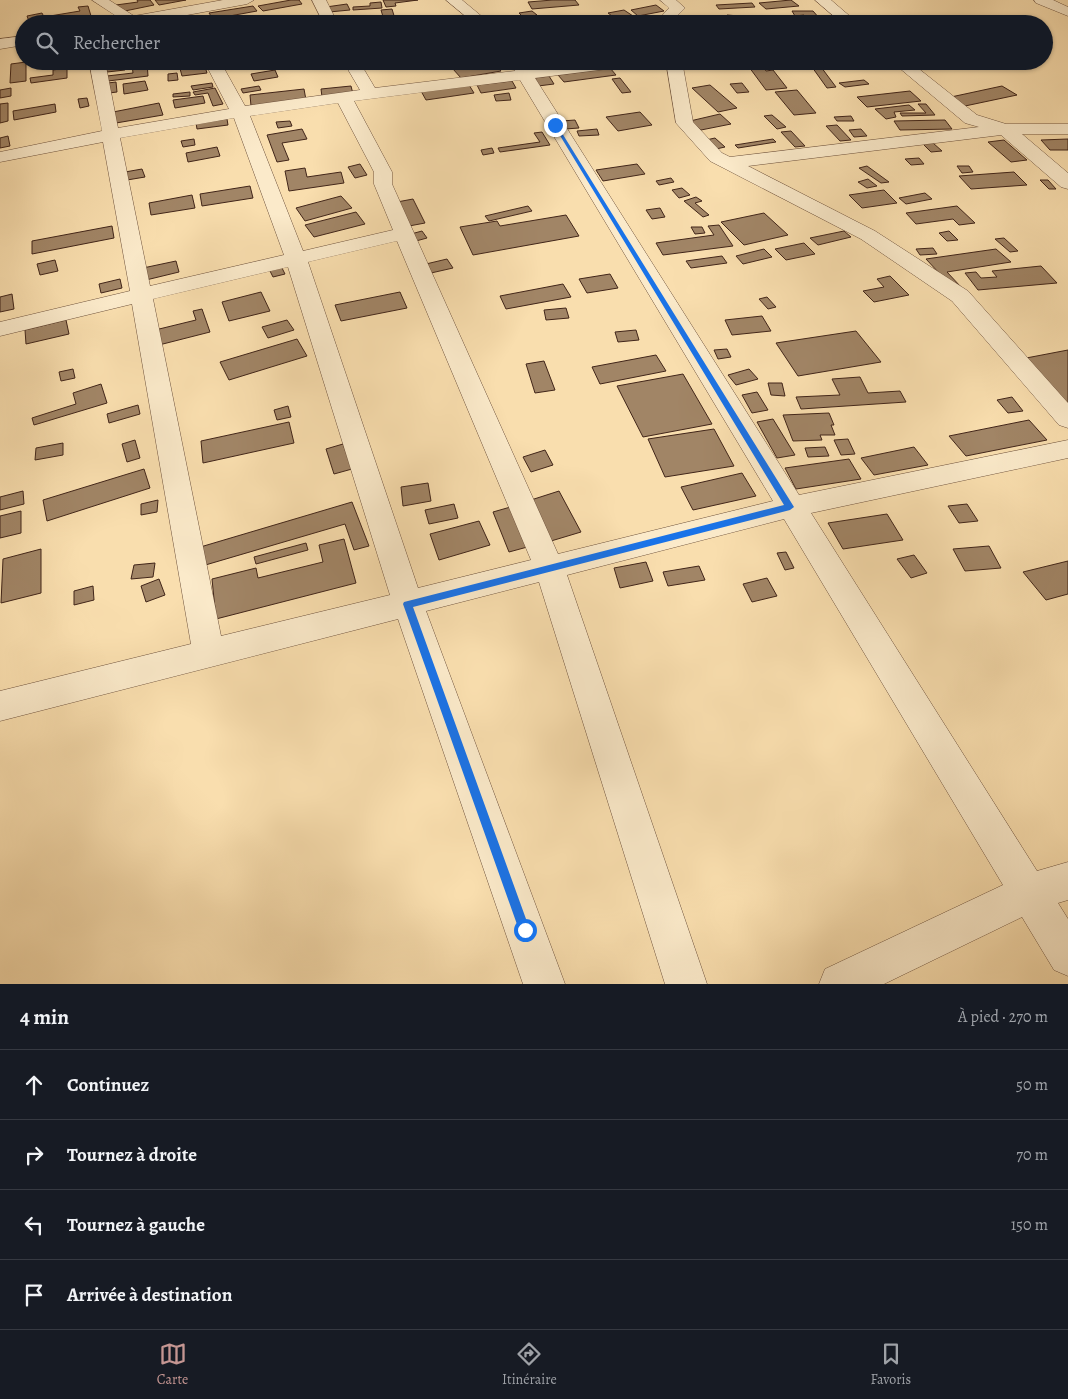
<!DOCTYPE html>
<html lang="fr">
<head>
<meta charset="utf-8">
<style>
	body { margin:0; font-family:Alegreya,serif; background:#20242c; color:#f1f3f6 }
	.stop { position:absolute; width:15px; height:15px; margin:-11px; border:4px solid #1a73e8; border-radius:50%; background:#fff }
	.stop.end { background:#1a73e8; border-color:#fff; box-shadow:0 1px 5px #0008 }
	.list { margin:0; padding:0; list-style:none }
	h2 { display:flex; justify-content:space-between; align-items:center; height:65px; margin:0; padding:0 20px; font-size:21px }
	h2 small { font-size:16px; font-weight:400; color:#9ea1a6 }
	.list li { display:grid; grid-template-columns:32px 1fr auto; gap:15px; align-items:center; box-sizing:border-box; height:70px; padding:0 20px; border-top:1px solid #363941 }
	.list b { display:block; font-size:19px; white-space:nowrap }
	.list em { font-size:16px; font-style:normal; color:#9ea1a6 }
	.icon { flex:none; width:28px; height:28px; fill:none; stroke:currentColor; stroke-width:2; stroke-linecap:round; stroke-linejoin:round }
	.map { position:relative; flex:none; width:1068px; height:984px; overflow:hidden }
	.search { position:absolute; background:#171b24; box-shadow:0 1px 4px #0004; left:15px; right:15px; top:15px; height:55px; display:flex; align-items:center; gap:12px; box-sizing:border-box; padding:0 18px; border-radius:28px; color:#9ea1a6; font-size:19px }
	.sheet { height:345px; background:#171b24 }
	nav { display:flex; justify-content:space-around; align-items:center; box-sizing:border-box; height:70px; border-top:1px solid #363941; background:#171b24; font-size:14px; color:#9ea1a6 }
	nav a { display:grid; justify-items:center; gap:2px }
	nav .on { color:#c59692 }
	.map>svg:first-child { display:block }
	.building { fill:#a18566; stroke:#412519 }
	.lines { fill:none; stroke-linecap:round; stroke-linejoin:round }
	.minor-casing { stroke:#6f533e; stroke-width:1 }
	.minor { fill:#fbeaca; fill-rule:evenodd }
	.route { fill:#1a73e8 }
</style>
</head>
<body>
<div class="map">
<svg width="1068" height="984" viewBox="0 0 1068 984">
	<rect width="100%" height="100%" fill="#f9deae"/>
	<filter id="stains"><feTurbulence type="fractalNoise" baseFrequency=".004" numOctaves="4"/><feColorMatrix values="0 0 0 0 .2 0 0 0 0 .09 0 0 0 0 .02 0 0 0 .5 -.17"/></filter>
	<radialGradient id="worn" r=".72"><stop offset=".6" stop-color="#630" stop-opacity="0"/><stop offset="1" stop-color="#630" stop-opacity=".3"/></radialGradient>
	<path class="building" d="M137,0H150L154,5L120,12L116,5L138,2Z
		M155,0H186L159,5Z
		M291,0H299L302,4L263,11L258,6Z
		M383,0H418L395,3L396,6L386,7Z
		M553,0H575L579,5L532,9L528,2Z
		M791,0L799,6L766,9L759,3Z
		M381,2L382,8L353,10V7L370,6V3Z
		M752,3L755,7L719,9L716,5Z
		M347,4L350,10L329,12L326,7Z
		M656,5L664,11L638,16L631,10Z
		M88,6L91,16L49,24H30L27,16L42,13L44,17L80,11L78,7Z
		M253,6L257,11L213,19L209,13Z
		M392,9L395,19L384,20L381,10Z
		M624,10L633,16L616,19L608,13Z
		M532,11L537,15L532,16L535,19L527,21L519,13Z
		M792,11H813L820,19L808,20L804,15L795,16Z
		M727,15L751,17L752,19H729Z
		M597,16L601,23L592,24L588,17Z
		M923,17L937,18L941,24H927Z
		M180,19L184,24H158Z
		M295,19L296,22L291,24L270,23Z
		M450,19H469L470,24H450Z
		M888,20H918L921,24H875L873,22H889Z
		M105,61H112L113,67L125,66V70L107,72Z
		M203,61L207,73L182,76L179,65Z
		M291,61H297L299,64L274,68L271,65Z
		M358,61H401V65L362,68Z
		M522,61H561L526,66Z
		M963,61H973L976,64L948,67L943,64Z
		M984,61H1016L1023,66L992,68Z
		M26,62V81L10,83L11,64Z
		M147,62L148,76L108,81L107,76L133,73L132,64Z
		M493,62L501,71L461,78L453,69Z
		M763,66L766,71L773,70L787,88L766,90L749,67Z
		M812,67H821L836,87L827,88Z
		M67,68V78L31,83L30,78L53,75V70Z
		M610,68L616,75L564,82L558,75Z
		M275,70L278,77L254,81L251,74Z
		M177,73L178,80L168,81V74Z
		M549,76L554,84L538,86L534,78Z
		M620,78L631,92L622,93L612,79Z
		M864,80L869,84L845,87L839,83Z
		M145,81L148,90L124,94L123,84Z
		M512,81L516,88L481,93L477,85Z
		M116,82L117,92L109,93L108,83Z
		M212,83L213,87L193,90L191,86Z
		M742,83L749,92L737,93L730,84Z
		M469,85L474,93L426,100L421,91Z
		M710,85L737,108L718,112L692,88Z
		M259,86L261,90L243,93L241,89Z
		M351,86L353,94L322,97L321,89Z
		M1002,86L1017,95L965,106L951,97Z
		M11,88V96L0,98V90Z
		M215,88L223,104L213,106L208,93L195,95L193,92Z
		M304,89L306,100L251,106L250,95Z
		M797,90L816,113L794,115L775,92Z
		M910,91L921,101L867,107L857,97Z
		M190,92V96L173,97V94Z
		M509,93L511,100L496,101L494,95Z
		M203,96L205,103L175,108L173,100Z
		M87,98L89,106L80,108L78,99Z
		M8,103V121L0,123V104Z
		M159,103L163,115L116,123L113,112Z
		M55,104L56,112L14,120L13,111Z
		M918,104H926L935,115L902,116L900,113H926Z
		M909,105L915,110L894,112L896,117L886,119L875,109Z
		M640,112L652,125L618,131L606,117Z
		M720,114L731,124L701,130L690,121Z
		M772,115L786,127L777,129L764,116Z
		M851,116L854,121H837L834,117Z
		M227,119L228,125L197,129L196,123Z
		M575,120L579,128L565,129L562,121Z
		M945,120L952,129L900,130L894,121Z
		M290,121L292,126L278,128L276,122Z
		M837,125L851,140L840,141L826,126Z
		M302,129L307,139L282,143L289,160L277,162L267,135Z
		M597,129L599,135L579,136L577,131Z
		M861,129L867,136L854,137L849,130Z
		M791,131L805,146L795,147L781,132Z
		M542,132L550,145L500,152L498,148L540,142L534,133Z
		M8,136L10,146L0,148V138Z
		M715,138L725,147L716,149L706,140Z
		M194,139L195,145L183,147L181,141Z
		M773,139L776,142L738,148L735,145Z
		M1068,139V150H1050L1041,140Z
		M1004,140L1027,160L1011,162L988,142Z
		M933,143L942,151L931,152L923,144Z
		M217,147L220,156L188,162L186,153Z
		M492,148L494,153L483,155L481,150Z
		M919,158L924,164L911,165L905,159Z
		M360,164L367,175L355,178L348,167Z
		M637,164L645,174L603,181L596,170Z
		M867,166L889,182L881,183L859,168Z
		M957,166H969L973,172L962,173Z
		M305,168L307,177L341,172L344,183L289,191L285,171Z
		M142,169L145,177L127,180L125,172Z
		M1014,172L1027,185L971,189L959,176Z
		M671,178L674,182L659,185L656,181Z
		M868,179L877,186L867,188L858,182Z
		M1040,180H1048L1056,189H1049Z
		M250,186L253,198L202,206L200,194Z
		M682,188L690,195L679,198L672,190Z
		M884,190L897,203L862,208L849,195Z
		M925,193L932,199L906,204L899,198Z
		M192,195L195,208L151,215L149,203Z
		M341,196L352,208L305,221L296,208Z
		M696,197L702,201L695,203L709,215L703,217L684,201Z
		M413,199L425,223L409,226L397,202Z
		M528,206L532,211L489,221L485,216Z
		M957,206L975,223L959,225L953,219L916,224L906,213Z
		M660,208L665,217L652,219L646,210Z
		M356,212L365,224L314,237L305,225Z
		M764,213L788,235L744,245L721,222Z
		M566,215L579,236L473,255L460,227L497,221L500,226Z
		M719,225L733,246L663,255L656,243L714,235L708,226Z
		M112,226L114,238L32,254V241Z
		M691,227H702L705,233L695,234Z
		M422,231L427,238L416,241L411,234Z
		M844,231L851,237L818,245L810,238Z
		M949,231L958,240L947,241L939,233Z
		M1004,238L1018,251L1010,252L995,239Z
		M804,243L815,254L786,260L775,249Z
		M933,248L937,254L920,255L916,249Z
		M764,249L772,257L743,264L736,256Z
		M996,249L1011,262L947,272L961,287L953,288L926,259Z
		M722,256L727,263L691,268L686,261Z
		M447,259L453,268L431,273L426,264Z
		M55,260L58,271L40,275L37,264Z
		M176,261L179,272L146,280L143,268Z
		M281,266L285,274L273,277L269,269Z
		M1041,266L1057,283L978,290L965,273L976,272L981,278L997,277L992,271Z
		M610,274L618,288L587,293L579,279Z
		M890,276L909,295L874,302L863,291L884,287L877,279Z
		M120,279L122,288L101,293L99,284Z
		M563,284L571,297L506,309L500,296Z
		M261,292L270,311L229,321L222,302Z
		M400,292L407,308L341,321L335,305Z
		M12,294L14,309L0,312V297Z
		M767,297L776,307L768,309L759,299Z
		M566,308L569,318L546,320L544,310Z
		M202,309L210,332L155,346L151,331L196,320L193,311Z
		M762,316L771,331L732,335L725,320Z
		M66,320L69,334L26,344L25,330Z
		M287,320L294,330L268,338L262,327Z
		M636,330L639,340L618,342L615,332Z
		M856,331L881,362L798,376L776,343Z
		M297,339L307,356L229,380L220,362Z
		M727,349L731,357L718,359L714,350Z
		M1068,350V408L1021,359Z
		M656,355L666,371L600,384L592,367Z
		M544,361L555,390L535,393L526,364Z
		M73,369L75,378L61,381L59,372Z
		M749,369L758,379L736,385L728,375Z
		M683,374L712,424L643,437L617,386Z
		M860,377L868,393L900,391L906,402L801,409L796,397L840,395L832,379Z
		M768,383H782L785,396L771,395Z
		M101,384L107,403L34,425L32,418L76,404L73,393Z
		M757,392L768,410L752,413L742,395Z
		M1012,397L1023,411L1008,413L997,400Z
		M138,405L140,414L109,423L107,414Z
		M288,406L291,417L277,420L274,410Z
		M829,413L834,425H831L835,435H820L822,440L793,441L783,415Z
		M773,419L795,455L777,458L757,422Z
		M1029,420L1047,440L966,456L949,436Z
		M289,422L294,443L203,463L201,441Z
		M714,429L734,466L665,477L648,439Z
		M848,439L855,454L841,455L834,440Z
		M135,440L140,458L127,462L122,444Z
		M63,443V455L35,460L36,448Z
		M343,444L352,469L334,474L326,449Z
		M825,447L829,456L808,457L805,448Z
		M914,447L928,465L874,475L861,458Z
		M545,450L553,465L531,472L523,457Z
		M849,459L861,479L796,489L785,468Z
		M144,469L150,488L47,521L43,500Z
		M742,473L756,496L693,510L681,487Z
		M428,483L431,501L403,506L401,487Z
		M23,491L24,504L0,510V497Z
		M559,491L581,532L551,541L531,500Z
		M158,500L157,512L141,515V504Z
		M352,502L369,546L354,550L345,524L202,566L197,548Z
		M454,504L458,518L429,524L425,510Z
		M967,504L978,521L959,523L948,506Z
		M514,506L531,546L509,552L493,512Z
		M21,511V533L0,538V516Z
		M887,514L903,540L843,549L828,523Z
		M479,521L490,545L439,560L430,534Z
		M344,539L356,583L216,619L212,579L256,568L258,578L323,562L319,545Z
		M306,543L308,550L256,564L254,557Z
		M989,546L1001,568L965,571L953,549Z
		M41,549V593L1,603L3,559Z
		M786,552L794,568L785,570L777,553Z
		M914,555L927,573L911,578L897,559Z
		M1068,561V594L1046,600L1023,572Z
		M646,562L653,581L620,588L614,568Z
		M155,563L153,577L131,579L134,565Z
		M699,566L705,580L668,586L663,572Z
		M767,578L777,596L752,602L743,584Z
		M159,579L165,595L146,602L141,586Z
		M93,586L94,600L74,605V591Z"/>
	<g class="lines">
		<defs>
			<path id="minor" d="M92,0H109L134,16L223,0H254L247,4L138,24H105L107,21L119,18Z
				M312,0H326L338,24H324Z
				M446,0H462L491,24H475Z
				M660,0H676L685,8L673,20L674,24H660L659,19L669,8Z
				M815,0H831L859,24H843Z
				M1034,0H1053L1068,7V16L1036,3Z
				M24,36V45L0,49V39Z
				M89,61H105L118,128L229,109L204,61H220L245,106L360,90L343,61H359L375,88L515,71L509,61H525L530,69L592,61H639L636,64L631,66L535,78L799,495L1068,440V458L811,513L1037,871L1068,862V900L1058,903L1068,919V976L1054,970L1022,917L884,984H819L825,969L1003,885L784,519L567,575L707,984H665L539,582L426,611L565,984H523L398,619L0,721V691L191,644L132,304L0,336V322L130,291L103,142L0,162V152L102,131ZM520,80L773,501L558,554L392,184V172L354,101ZM338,103L374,172V184L393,230L303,251L250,116ZM234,118L284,255L150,286L120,138ZM397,241L531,560L418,588L308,262ZM288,267L390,595L221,636L153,299Z
				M666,61H682L693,122L722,153L730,157L979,127L965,123L891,61H909L977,115L1006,124H1068V134H1022L1068,173V189L1061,187L1001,135L748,166L875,231L968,291L1068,403V428L1059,425L952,301L861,239L710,161L676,123Z"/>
		</defs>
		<use href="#minor" class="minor-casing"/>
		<use href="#minor" class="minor"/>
	</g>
	<path class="route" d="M553,124L557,125L794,507L790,510L413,607L530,930L529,934L525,936L520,934L519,930L403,604L404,602L784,505Z"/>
	<rect width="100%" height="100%" filter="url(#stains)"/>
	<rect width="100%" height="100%" fill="url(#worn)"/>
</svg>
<div class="stop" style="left:525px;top:930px"></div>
<div class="stop end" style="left:555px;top:125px"></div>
<div class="search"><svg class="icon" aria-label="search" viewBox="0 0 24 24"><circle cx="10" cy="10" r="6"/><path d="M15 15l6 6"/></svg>Rechercher</div>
</div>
<section class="sheet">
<h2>4 min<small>À pied · 270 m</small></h2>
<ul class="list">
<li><svg class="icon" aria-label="ahead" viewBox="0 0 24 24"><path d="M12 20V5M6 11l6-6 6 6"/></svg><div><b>Continuez</b></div><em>50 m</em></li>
<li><svg class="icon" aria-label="right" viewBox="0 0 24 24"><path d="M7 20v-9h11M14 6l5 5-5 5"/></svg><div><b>Tournez à droite</b></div><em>70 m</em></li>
<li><svg class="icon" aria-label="left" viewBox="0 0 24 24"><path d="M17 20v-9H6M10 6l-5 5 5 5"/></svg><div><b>Tournez à gauche</b></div><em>150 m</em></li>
<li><svg class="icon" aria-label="arrive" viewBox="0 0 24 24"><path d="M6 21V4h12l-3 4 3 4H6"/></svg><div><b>Arrivée à destination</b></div></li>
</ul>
</section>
<nav>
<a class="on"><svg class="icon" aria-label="map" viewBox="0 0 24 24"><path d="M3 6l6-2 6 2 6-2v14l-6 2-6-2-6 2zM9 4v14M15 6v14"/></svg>Carte</a>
<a><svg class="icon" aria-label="directions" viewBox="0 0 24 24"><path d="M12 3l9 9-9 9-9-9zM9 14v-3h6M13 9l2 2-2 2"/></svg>Itinéraire</a>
<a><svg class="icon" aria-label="saved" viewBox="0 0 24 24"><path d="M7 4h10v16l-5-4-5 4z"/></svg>Favoris</a>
</nav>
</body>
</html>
